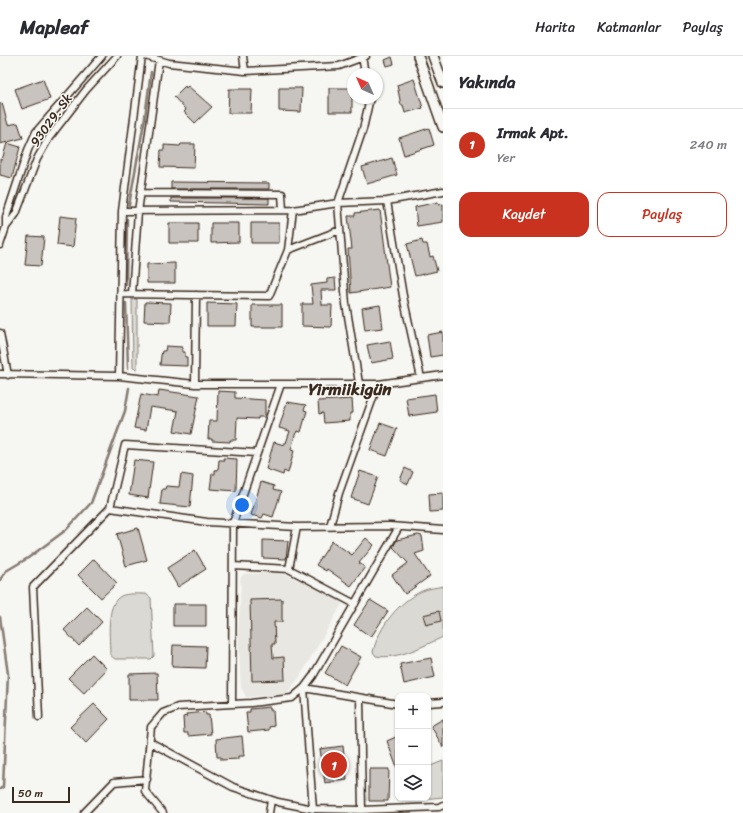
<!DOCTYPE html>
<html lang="tr">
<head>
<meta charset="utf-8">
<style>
	body { margin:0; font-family:Sriracha,sans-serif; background:#f7f7f7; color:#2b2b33 }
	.controls { position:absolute; right:12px; bottom:12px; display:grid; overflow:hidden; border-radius:8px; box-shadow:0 1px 3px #0004 }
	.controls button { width:36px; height:36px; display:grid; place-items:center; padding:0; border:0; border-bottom:1px solid #e1e1e2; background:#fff; color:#2b2b33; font:20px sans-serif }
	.compass { position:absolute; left:347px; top:12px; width:36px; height:36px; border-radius:50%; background:#fff; box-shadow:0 1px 3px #0004; rotate:315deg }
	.scale { position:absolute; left:12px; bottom:10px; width:58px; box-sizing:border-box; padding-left:4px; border:2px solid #3b2a1e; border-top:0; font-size:11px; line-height:14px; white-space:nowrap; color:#3b2a1e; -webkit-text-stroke:3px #f6f6f2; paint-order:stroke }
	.you { position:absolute; left:242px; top:449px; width:14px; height:14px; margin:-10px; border:3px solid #fff; border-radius:50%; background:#1a73e8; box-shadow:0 0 0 6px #1a73e833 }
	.badge { display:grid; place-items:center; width:26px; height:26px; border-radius:50%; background:#c8321e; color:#fff; font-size:13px; font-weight:700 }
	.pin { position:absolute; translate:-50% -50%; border:2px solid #fff; box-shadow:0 1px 4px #0006 }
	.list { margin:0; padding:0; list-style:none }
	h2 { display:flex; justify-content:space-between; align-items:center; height:52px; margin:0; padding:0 16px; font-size:17px }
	h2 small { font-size:13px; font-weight:400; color:#7c7c81 }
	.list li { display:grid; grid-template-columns:26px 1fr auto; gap:12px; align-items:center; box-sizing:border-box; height:72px; padding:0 16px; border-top:1px solid #e1e1e2 }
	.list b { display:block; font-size:15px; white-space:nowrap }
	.list p { margin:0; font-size:13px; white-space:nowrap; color:#7c7c81 }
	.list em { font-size:13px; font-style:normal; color:#7c7c81 }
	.actions { display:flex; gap:8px; padding:12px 16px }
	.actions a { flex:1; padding:9px 0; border:1px solid #c8321e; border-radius:12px; text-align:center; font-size:14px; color:#c8321e }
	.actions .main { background:#c8321e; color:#fff }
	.icon { flex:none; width:22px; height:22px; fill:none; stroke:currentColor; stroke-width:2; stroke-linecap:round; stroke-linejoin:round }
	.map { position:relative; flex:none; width:443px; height:757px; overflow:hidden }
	header { display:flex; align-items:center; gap:24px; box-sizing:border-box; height:56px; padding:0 20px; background:#fff; border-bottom:1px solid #e1e1e2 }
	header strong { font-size:19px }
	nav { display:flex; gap:22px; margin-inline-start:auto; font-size:14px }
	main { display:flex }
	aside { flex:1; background:#fff }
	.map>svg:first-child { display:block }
	.built { fill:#e8e7e2 }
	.green { fill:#dad9d3; stroke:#8a8278 }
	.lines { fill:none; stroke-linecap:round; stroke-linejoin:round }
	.stream { stroke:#857a71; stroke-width:2.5 }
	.building { fill:#c8c3be; stroke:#3b2a1e }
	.street-casing { stroke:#3b2a1e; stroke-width:9 }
	.secondary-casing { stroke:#3b2a1e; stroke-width:12 }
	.street { stroke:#f6f6f2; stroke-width:6 }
	.secondary { stroke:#f6f6f2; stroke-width:9 }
	.labels { text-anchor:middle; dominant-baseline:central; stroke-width:3; stroke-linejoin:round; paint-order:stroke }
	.street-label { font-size:13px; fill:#3b2a1e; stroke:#f6f6f2 }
	.district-label { font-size:17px; font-weight:bold; fill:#3b2a1e; stroke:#f6f6f2 }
</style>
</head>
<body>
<header>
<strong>Mapleaf</strong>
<nav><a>Harita</a><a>Katmanlar</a><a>Paylaş</a></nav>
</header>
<main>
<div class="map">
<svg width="443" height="757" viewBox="0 0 443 757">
	<rect width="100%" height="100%" fill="#f6f6f2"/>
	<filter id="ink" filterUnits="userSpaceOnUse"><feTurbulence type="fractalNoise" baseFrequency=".025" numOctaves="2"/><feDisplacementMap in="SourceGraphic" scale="8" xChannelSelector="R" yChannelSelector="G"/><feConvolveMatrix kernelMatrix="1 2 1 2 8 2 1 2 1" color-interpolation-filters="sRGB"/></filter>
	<g filter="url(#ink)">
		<path class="built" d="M281,516L338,542L342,548L299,622L287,637L283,639L246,641L241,631L238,577L241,529L240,524L243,518Z"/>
		<path class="green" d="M132,243H137V313L133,312Z
			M443,530V581C423,590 398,604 376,600L373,596C379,571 398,546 422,535C428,532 436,532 443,530Z
			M146,538L151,542L154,600L151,603H115L110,599C110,584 105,548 121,540C127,537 139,538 146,538Z
			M443,705V741L423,743L428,742V711Z"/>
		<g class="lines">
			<path class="stream" d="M129,149L145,61L151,16
				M126,229L127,163
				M126,247L128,312
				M0,524L6,515L28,502L66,474L91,447L125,355L129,332
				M0,561L8,618L3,731L0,733"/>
		</g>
		<path class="building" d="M392,1L394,8L387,10L385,4Z
			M43,23L50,43L22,53L15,33Z
			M414,23L423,52L405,57L403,49H401L397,29Z
			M185,30L186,32L188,30L212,51L195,67L184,56L186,54L174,41Z
			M279,32H302L301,56L279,55Z
			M329,32H352V56H329Z
			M229,33H252L251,57H228Z
			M2,47L8,69L18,67L23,82L0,88V48Z
			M429,72L434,89L404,99L399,82Z
			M7,87L20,91L12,122L0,119V103L2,104Z
			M181,88H195L194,112L160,111L161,94H164V89L180,90Z
			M392,102L397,119L367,128L362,111Z
			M171,126L269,127V133H171Z
			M171,142H269V148L171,146Z
			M438,146L439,149L443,148V166L417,170L415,151Z
			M380,154L390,231L351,237L348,193H352L348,160H355V157Z
			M60,160L76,162L73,191L57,189Z
			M169,167H198V187H169Z
			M211,167H239V186L211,187Z
			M251,167H279V187H251Z
			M28,180L44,181L41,210L25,209Z
			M422,184L423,188H427L430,201L433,200L437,215L415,220L407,188Z
			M175,207V227H147V208Z
			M335,222L336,234H321L322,249H332L331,271L302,270V248H313L311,229L327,227V223Z
			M145,246L171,247L170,266L144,265Z
			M207,247L237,248L236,270H207Z
			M252,249H282V271H252Z
			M380,249L383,272L365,274L362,252Z
			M443,276V299L430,301L427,279Z
			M390,285L393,303L371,307L367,289Z
			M166,290L182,291V296H185V301H187V310L160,309L161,300L162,295H165Z
			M159,334L199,340L191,378L174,375L178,355L150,351L146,374L134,372L141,338L158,341Z
			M218,335L235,336V342L265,344V361H258V363L237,362L236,384H230V386L212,385V383H208L209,365H217Z
			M435,338L437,356L409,360L406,342Z
			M352,343L353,357H350V365L324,367L323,357L319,358L318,345Z
			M287,346L306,349L304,354L307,355L301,376L297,375L295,379L291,394L294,395L288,417L284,415L283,419L266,413L274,386L284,389V387H286L290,375L279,372Z
			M380,367L397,373L387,400L370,394Z
			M223,402L237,403L236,435L210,433L212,418H215V414H218L219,404H224Z
			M134,404L153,406L148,442L129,439Z
			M405,412L413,416L408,428L400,424Z
			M360,415L378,421L368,448L351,442Z
			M181,418L193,420L190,451L160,448L162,433H165L166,430L179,431Z
			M261,426L274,430L273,434L281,436L273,461L264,458L262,462L251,459Z
			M443,437V455L430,456L429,438Z
			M138,472L147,504L126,510L117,478Z
			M418,479L422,480L424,495L415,498L430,520L405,538L392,519L408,507L393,491L397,484Z
			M366,482L374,489L359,507L365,511L351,530L327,513L326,515L316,509L332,485L352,499Z
			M263,484L288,485L286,503L263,502Z
			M195,494L206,513L178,531L167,512Z
			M94,503L117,527L101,542L78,519Z
			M282,543V566H274L275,588H272L273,602L284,601L285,624L252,625L250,544Z
			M370,544L388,555L371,581L354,569Z
			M173,548H206V570H173Z
			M87,551L102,566L79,590L64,574Z
			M439,555L441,565L426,569L423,559Z
			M173,589L206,590L205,612L172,611Z
			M341,590L361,601L345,629L325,617Z
			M92,598L107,613L84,637L68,622Z
			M431,602L435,621L404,628L400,608Z
			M157,617L158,644H129V618Z
			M94,648L109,663L86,687L70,671Z
			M270,651V654H273L274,670L269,671V674L248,676L246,656H250V653Z
			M206,656V659H209L211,678L188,680V677H184L183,661L187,660L186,658Z
			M443,663V691L431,670Z
			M242,680L244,700H238V703L221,704V701H217L216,683Z
			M398,680V711L397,712L387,685Z
			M343,690L347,724L325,727L320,693Z
			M369,713H389L388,745H369Z"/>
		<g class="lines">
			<defs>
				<path id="street" d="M142,0L122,155L293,154L338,147L387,145L443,135
					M145,0L169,7L245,15L339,10L366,0
					M243,0L245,15
					M362,0L365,18
					M141,137L282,138L283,154
					M387,145L403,240L421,322
					M6,171V161L28,94L36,76L102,0
					M0,189L6,171L16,158L37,103L49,82L86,34L117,0
					M288,194L340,174
					M120,238L269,240L288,194L293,154
					M132,238L138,156L159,4
					M0,277L8,319
					M0,318L119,320L195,328H378L443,319
					M119,320L122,155
					M359,327L346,248L338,147L363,73L370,42
					M195,328L196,239
					M110,452L207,466L297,471L390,470L443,474
					M330,470L339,437L378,328
					M233,510L289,513L355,548
					M289,513L297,471
					M360,642L362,754
					M428,647L443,646
					M232,648L233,467L281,328
					M398,648L304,632L313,753L362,754L439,751L443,749
					M39,661L33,531L110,452L125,389L257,397
					M150,686L233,731L278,746L313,753
					M84,757L114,726L147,723
					M163,757L145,735L151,671L163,657L178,651L251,647L292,642L304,632L313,620L399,471
					M269,757L271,744"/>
				<path id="secondary" d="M418,0L443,71
					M433,0L443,27"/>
			</defs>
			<use href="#street" class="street-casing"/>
			<use href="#secondary" class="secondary-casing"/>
			<use href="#street" class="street"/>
			<use href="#secondary" class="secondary"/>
		</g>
	</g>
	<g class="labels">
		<g class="street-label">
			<text transform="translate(51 64) rotate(-54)">93029. Sk</text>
		</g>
		<g class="district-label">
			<text x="350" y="333">Yirmiikigün</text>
		</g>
	</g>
</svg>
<div class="controls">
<button>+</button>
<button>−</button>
<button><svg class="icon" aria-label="layers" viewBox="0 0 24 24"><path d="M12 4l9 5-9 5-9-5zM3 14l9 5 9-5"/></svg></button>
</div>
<svg class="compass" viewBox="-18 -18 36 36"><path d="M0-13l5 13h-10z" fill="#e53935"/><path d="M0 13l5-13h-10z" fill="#7c7c81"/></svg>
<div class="scale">50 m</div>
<div class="you"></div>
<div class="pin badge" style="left:334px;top:709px">1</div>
</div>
<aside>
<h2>Yakında<small></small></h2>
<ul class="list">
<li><span class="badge">1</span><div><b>Irmak Apt.</b><p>Yer</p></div><em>240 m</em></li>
</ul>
<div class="actions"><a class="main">Kaydet</a><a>Paylaş</a></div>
</aside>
</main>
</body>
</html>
